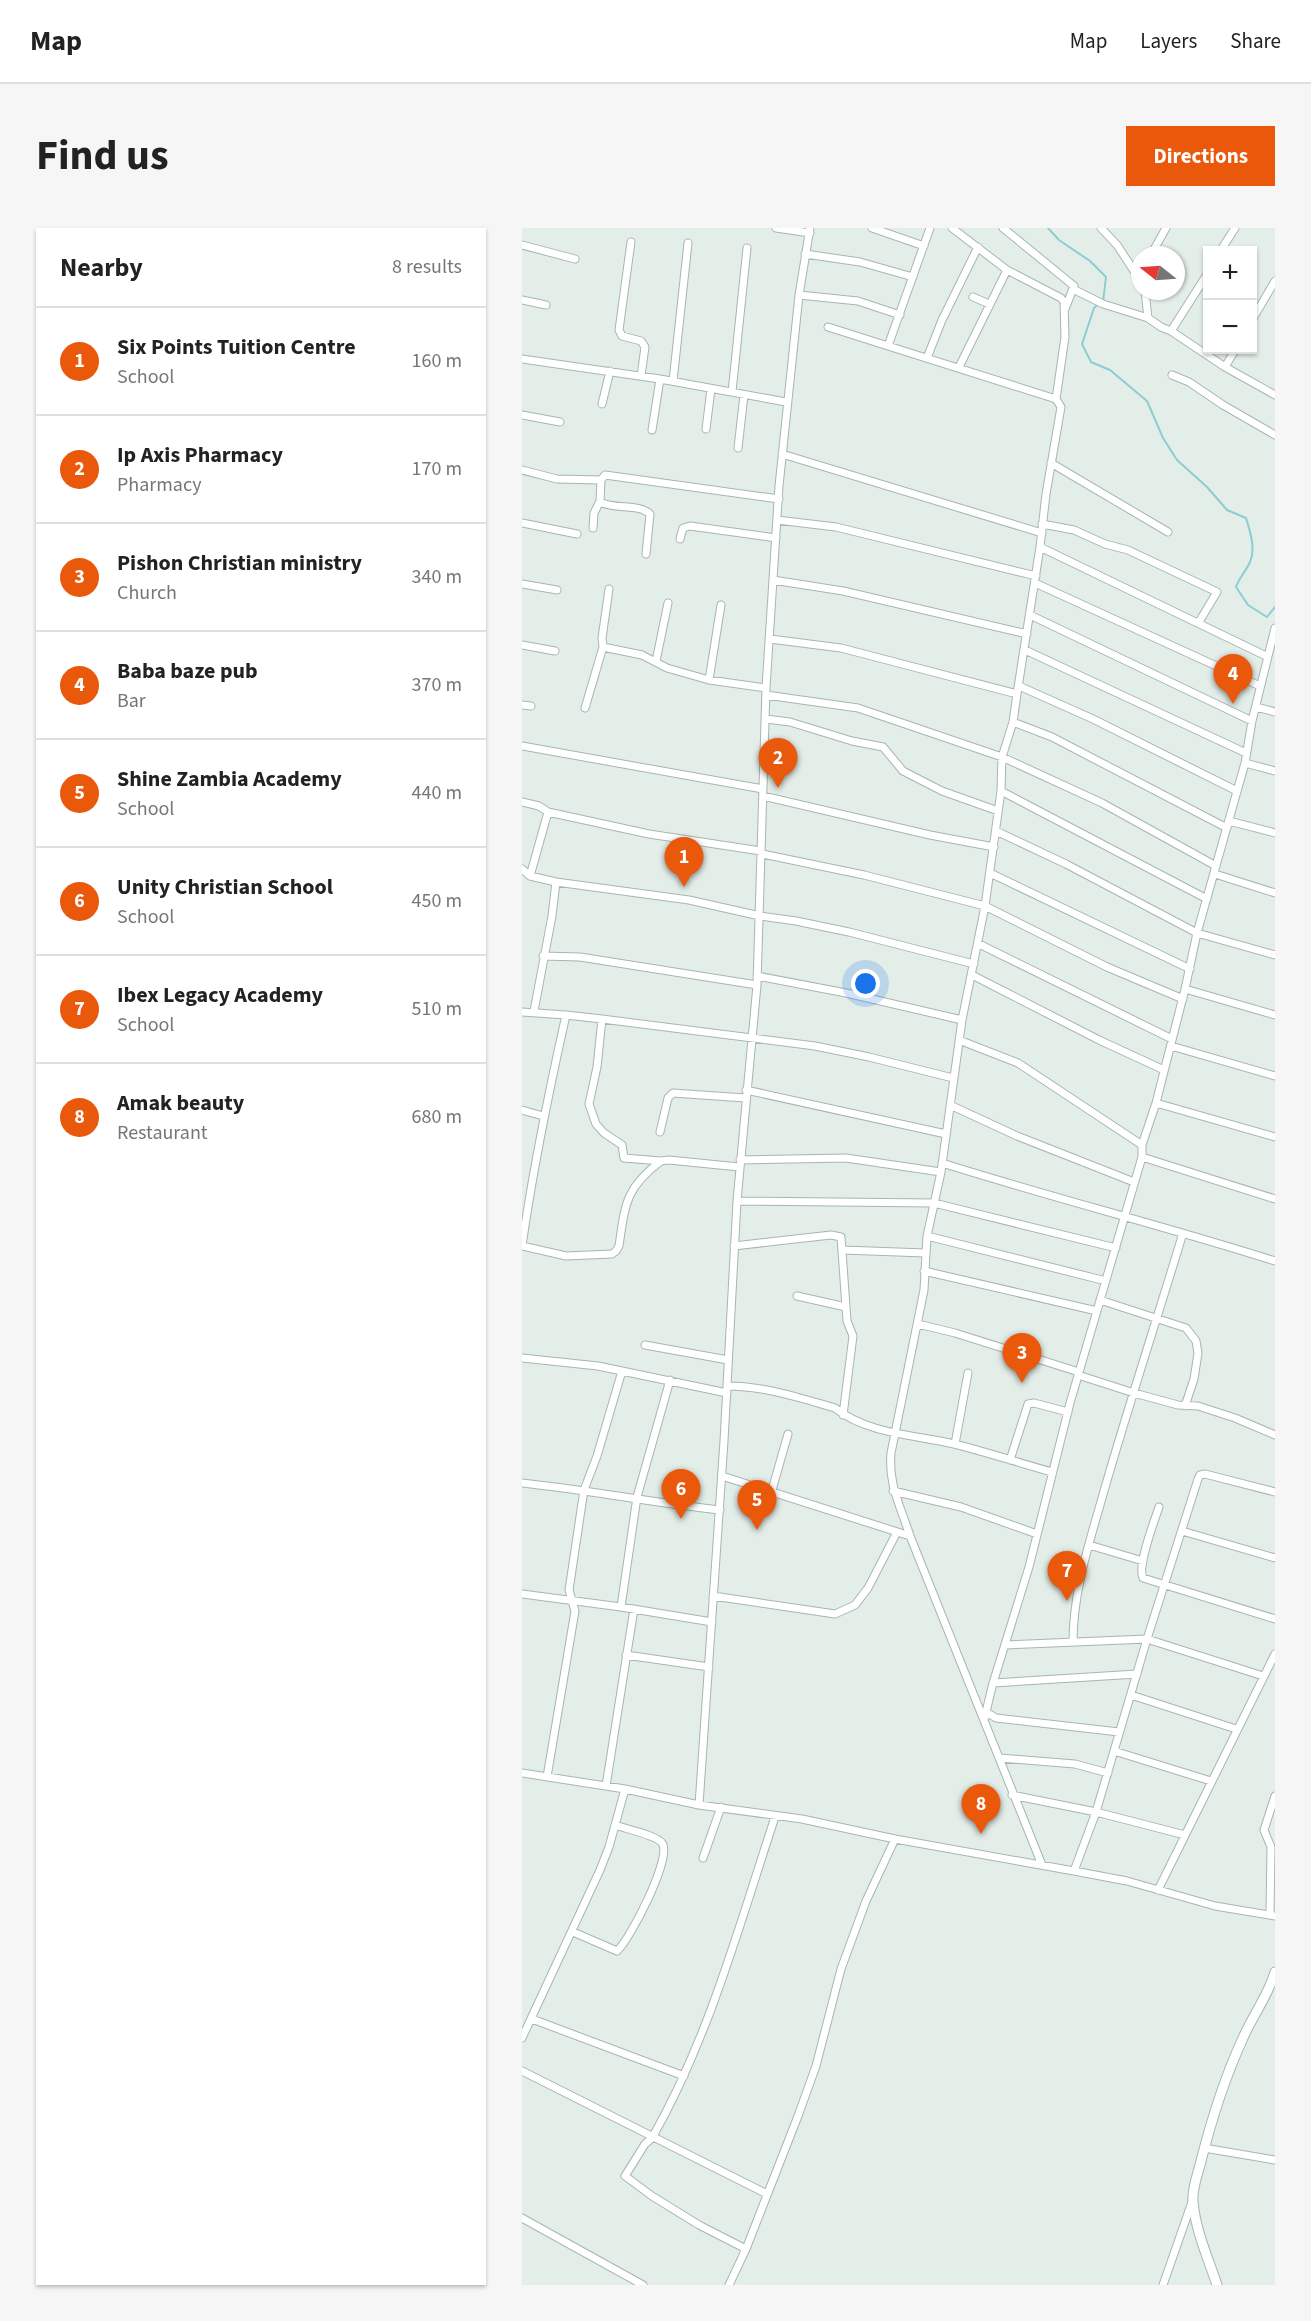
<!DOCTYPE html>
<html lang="en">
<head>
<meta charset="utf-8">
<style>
	body { margin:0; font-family:"Source Sans 3",sans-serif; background:#f6f6f6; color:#222 }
	.controls { position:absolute; right:18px; top:18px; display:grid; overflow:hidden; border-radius:0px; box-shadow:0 2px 4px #0004 }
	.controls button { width:54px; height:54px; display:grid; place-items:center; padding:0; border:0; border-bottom:2px solid #e0e0e0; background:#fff; color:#222; font:30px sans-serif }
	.compass { position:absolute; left:609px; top:18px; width:54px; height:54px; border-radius:50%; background:#fff; box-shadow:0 2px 4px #0004; rotate:287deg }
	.you { position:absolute; left:344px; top:756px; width:21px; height:21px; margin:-15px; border:4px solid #fff; border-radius:50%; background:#1a73e8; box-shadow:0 0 0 9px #1a73e833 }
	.badge { display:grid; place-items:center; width:39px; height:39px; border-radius:50%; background:#ea580c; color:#fff; font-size:20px; font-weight:700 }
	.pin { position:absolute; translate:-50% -50px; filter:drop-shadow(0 2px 3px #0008) }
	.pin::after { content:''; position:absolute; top:32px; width:21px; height:18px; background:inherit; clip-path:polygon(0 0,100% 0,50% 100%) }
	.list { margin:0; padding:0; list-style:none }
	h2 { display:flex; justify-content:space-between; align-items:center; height:78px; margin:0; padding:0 24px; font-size:26px }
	h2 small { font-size:20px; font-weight:400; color:#767676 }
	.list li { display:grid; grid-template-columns:39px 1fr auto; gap:18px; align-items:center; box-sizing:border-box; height:108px; padding:0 24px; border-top:2px solid #e0e0e0 }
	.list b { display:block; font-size:22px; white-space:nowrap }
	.list p { margin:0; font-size:20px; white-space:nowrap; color:#767676 }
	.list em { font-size:20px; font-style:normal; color:#767676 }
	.map { position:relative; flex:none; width:753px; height:2057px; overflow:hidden; border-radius:0px }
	header { display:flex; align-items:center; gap:36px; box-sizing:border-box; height:84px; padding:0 30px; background:#fff; border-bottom:2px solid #e0e0e0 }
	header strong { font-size:28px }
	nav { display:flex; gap:33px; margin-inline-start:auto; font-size:21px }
	.intro { display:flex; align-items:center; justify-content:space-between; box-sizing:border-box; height:144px; padding:0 36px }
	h1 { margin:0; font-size:42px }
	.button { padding:15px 27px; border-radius:0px; background:#ea580c; color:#fff; font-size:21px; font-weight:700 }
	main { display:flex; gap:36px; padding:0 36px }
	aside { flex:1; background:#fff; border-radius:0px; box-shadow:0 2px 4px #0004 }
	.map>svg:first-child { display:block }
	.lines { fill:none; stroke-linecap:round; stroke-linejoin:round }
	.stream { stroke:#8dccd2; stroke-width:2 }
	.minor-casing { stroke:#a6b6b0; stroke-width:9 }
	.tertiary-casing { stroke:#a6b6b0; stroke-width:11 }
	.minor { stroke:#fff; stroke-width:7 }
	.tertiary { stroke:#fff; stroke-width:9 }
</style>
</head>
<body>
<header>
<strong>Map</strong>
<nav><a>Map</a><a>Layers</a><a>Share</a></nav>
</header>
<div class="intro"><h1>Find us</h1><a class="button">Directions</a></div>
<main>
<aside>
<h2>Nearby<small>8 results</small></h2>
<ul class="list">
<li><span class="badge">1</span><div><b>Six Points Tuition Centre</b><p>School</p></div><em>160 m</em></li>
<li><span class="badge">2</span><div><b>Ip Axis Pharmacy</b><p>Pharmacy</p></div><em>170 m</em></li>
<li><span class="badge">3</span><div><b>Pishon Christian ministry</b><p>Church</p></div><em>340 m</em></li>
<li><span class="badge">4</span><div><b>Baba baze pub</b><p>Bar</p></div><em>370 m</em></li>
<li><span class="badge">5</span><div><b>Shine Zambia Academy</b><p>School</p></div><em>440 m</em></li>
<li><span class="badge">6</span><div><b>Unity Christian School</b><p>School</p></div><em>450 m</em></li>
<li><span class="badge">7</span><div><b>Ibex Legacy Academy</b><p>School</p></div><em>510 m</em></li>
<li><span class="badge">8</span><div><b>Amak beauty</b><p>Restaurant</p></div><em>680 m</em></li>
</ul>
</aside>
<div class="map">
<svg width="753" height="2057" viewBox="0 0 753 2057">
	<rect width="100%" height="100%" fill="#e4eee9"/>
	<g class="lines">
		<path class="stream" d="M526,0L537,12L568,33L584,49L581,74
			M575,77L572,80L560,116L569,134L588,142L625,173L641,210L655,232L685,259L705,282L724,290C728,303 734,321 728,334C724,343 717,350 714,359L726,377L745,389L753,379"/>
		<defs>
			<path id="minor" d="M254,0L288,5
				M350,0L402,18
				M408,0L366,118L534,171L539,179L524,266L518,319L495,466L491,494L480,529L479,563L463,678L440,792L419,944L405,1008L402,1062L369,1225C366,1257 379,1279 388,1308L520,1637
				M430,0L485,42L539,70L542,74L543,109L534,171
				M481,0L552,58L543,81
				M579,0L595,17L618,52
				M109,14L97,102L100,108L119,113L123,119L119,148
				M0,17L53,31
				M699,22L713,0
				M283,26L338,34L391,49
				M629,27L644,0
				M553,62L581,76L626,90
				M623,63L626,90L639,99L649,103L703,139L753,167
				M277,67L336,73L378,87
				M451,69L467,76
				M0,72L24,77
				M730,92L753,53
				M306,99L366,118
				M649,103L686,45
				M405,130L420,92L456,19
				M0,131L138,151L264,174
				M437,139L485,42
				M703,139L713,122
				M650,147L667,154L701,177L753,207
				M151,153L166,15
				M210,164L225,20
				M80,176L88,143
				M0,187L38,194
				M184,201L189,161
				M130,202L138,151
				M216,220L222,167
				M260,226L520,305
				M529,235L646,304
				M0,242L35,251L79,252
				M255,292L314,299L514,348
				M0,295L55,306
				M520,296L552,302L583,316L606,322L695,364L677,394
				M71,300L72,285L78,273
				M158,311L161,300L168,298L254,310
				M518,319L744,428
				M124,326L128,286C116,275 93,282 78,274L79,252L83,247L257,271
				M251,352L321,363L505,406
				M513,355L738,458
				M0,356L35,362
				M87,361L80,410L81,419L120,427L145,440L187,452L244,460
				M508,387L730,493
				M248,411L319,420L495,466
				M0,417L33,423
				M503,422L724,525
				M134,433L146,375
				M187,452L199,377
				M497,458L571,491L715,563
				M244,467L336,480L480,529L580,575L694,638
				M0,477L9,478
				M734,479L753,484
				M63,480L81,419
				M244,491L268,494L330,513L361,519L381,543L420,563L476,583
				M491,494L530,509L705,600
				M0,518L241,561
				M723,535L753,543
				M479,563L685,671
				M241,568L408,607L472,619
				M0,574L17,578L26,584L127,606L239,623
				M707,593L753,605
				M474,603L544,636L675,705L753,727
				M240,626L342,647L463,678L585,739L661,771
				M0,641L8,648L34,654
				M468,645L668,741
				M693,646L753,665
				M8,648L26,584
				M457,716L650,811
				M21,728L58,729L235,757
				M450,747L577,812L642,842
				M235,748L324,765L440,792
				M663,761L753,787
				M12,783L30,688L34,654L167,672L238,688L274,693L327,704L452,736
				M0,784L44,787C27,863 11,940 0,1018L44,1028L90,1026L94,1023L97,1018C103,977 103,960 139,933L147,932L217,939
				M44,787L80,791L75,839L67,876L74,896L82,905L100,917L102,930L139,933
				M80,791L293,818L347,829L431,850
				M437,812L496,835L620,917
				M649,818L753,848
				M224,862L424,906
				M634,875L753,909
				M428,877L495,908L612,954
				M0,882L21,888
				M138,904L146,870L151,865L223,870
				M620,929L753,971
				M218,932L324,930L419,944
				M420,935C531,970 643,998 753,1033
				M215,973L412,975L594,1020
				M405,1008L584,1053
				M212,1018L309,1007L319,1009L325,1093L331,1108L321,1187
				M320,1022L404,1025
				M402,1043L575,1083
				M275,1068L324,1079
				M578,1072L664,1100L674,1113L676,1125L672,1151L663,1178
				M396,1096L433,1105L557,1144
				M123,1117L206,1132
				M0,1130L76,1138L205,1165
				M556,1147L612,1165L656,1177L676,1178L713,1190L753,1207
				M205,1158C243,1158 278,1170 313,1180C345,1206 394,1207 432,1216C465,1224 497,1235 530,1244
				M433,1216L446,1145
				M488,1232L506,1176L512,1175L546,1184
				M200,1248L388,1308
				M0,1255C66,1262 131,1275 198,1282
				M250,1262L266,1206
				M371,1263L439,1279L515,1306
				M637,1279C632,1294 615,1338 621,1350L753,1391
				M660,1303L753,1330
				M567,1317L621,1333
				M0,1366L99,1379L190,1394
				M191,1368L313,1386L333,1377L346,1360L375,1304
				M99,1379L115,1269L148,1152
				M551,1414C551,1362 568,1313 582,1263C607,1176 635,1091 661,1005
				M483,1417L625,1411L741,1448
				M104,1427L187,1439
				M471,1455L615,1446
				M609,1467L714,1501
				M464,1484L474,1490L597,1504
				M462,1492L471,1455L507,1339L548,1175L620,929V917L634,875L663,761L675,705L723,535L730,493L753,400
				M592,1523L689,1553
				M477,1530L553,1536L586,1545
				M0,1545L103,1561L177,1577L280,1591L373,1611L552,1643L605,1653L693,1678L753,1688
				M25,1549L53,1383L47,1362L62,1262L75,1228L100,1143
				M84,1558L112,1381
				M490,1567L574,1584L663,1607
				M177,1577L202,1213L215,973L235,757L244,460L257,258L277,67L288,0
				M181,1630L199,1579
				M552,1643L574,1584L625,1411L676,1251L678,1247L683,1246L753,1264
				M636,1662L753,1426
				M748,1687L749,1619L742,1602L753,1568
				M51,1704L95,1723C108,1712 151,1628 140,1615C134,1607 104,1601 93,1597
				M10,1791L162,1848
				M0,1810L78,1642L87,1619L103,1561
				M0,1843L245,1966
				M682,1920L753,1932
				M0,1990L121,2057
				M224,2021L177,1997L130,1968L103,1948L123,1916L130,1910C187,1810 217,1698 253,1589
				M207,2057L224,2021L276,1888L294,1838L319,1741L344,1673L373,1611
				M641,2057L670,1974"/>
			<path id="tertiary" d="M695,2057C686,2030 673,2001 671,1973C670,1961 675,1948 678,1937C689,1893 702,1851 721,1810C731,1787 746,1768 753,1744"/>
		</defs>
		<use href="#minor" class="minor-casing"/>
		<use href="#tertiary" class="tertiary-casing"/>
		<use href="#minor" class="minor"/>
		<use href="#tertiary" class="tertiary"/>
	</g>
</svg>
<div class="controls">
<button>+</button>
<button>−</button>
</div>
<svg class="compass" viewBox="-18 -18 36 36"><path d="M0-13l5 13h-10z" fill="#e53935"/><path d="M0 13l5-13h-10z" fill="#767676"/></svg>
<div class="you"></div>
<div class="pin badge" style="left:162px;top:659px">1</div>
<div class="pin badge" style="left:256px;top:560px">2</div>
<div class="pin badge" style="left:500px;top:1155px">3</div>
<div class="pin badge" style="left:711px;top:476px">4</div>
<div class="pin badge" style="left:235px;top:1302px">5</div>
<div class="pin badge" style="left:159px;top:1291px">6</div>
<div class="pin badge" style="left:545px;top:1373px">7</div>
<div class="pin badge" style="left:459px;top:1606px">8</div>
</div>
</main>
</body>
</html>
